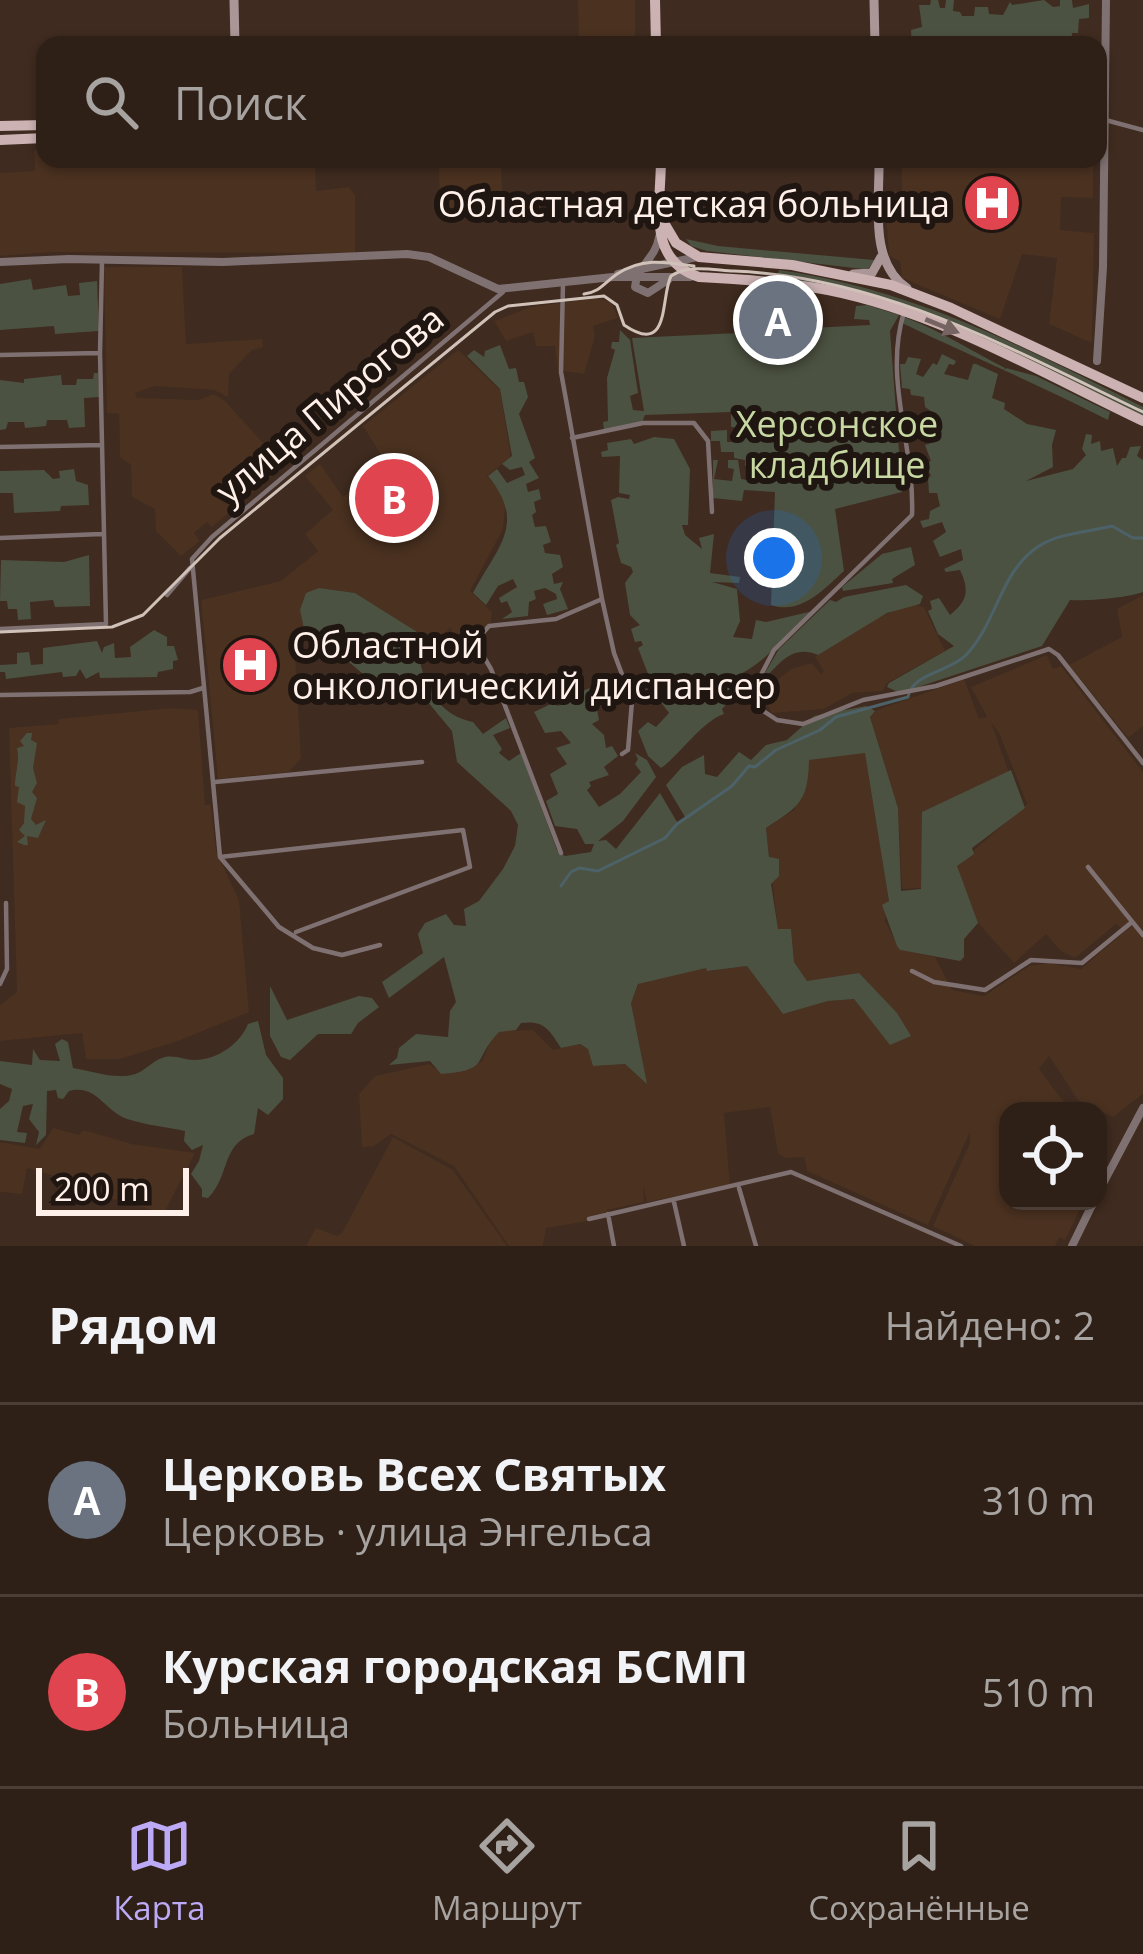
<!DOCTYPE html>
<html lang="ru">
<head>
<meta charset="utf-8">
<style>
	body { margin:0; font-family:"Open Sans",sans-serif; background:#372820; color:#f1f3f6 }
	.controls { position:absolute; right:36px; bottom:36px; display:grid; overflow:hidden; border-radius:24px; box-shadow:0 3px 9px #0004 }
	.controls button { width:108px; height:108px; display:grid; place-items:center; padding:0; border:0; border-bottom:3px solid #4a3e36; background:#2f2017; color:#f1f3f6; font:60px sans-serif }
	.scale { position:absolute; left:36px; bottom:30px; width:153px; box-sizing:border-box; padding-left:12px; border:6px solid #fff1e9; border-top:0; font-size:33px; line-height:42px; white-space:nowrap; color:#fff1e9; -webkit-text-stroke:9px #1f1611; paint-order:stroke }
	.you { position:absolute; left:774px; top:558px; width:42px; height:42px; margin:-30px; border:9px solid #fff; border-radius:50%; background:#1a73e8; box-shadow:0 0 0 18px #1a73e833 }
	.badge { display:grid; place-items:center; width:78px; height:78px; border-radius:50%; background:#bcaaf6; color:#fff; font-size:39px; font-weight:700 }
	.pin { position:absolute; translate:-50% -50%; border:6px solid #fff; box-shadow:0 3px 12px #0006 }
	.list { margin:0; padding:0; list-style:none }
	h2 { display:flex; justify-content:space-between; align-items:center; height:156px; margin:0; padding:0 48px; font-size:51px }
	h2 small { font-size:39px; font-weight:400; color:#a7a3a1 }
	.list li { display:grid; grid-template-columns:78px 1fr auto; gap:36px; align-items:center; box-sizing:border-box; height:192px; padding:0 48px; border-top:3px solid #4a3e36 }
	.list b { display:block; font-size:45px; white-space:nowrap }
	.list p { margin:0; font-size:39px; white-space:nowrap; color:#a7a3a1 }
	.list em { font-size:39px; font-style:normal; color:#a7a3a1 }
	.icon { flex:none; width:66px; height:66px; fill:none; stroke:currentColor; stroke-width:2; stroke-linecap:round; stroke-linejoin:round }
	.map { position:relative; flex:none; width:1143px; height:1246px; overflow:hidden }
	.search { position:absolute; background:#2f2017; box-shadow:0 3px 9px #0004; left:36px; right:36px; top:36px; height:132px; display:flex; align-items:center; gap:30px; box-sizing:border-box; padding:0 42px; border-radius:24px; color:#a7a3a1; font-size:45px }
	.sheet { height:540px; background:#2f2017 }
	nav { display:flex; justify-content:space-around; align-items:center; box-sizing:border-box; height:168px; border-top:3px solid #4a3e36; background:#2f2017; font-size:33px; color:#a7a3a1 }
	nav a { display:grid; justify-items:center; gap:6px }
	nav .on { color:#bcaaf6 }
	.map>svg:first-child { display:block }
	.built { fill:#4a3120 }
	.green { fill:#4c5241 }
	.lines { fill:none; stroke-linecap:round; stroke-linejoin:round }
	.stream { stroke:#4d6268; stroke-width:3 }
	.minor { stroke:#7f7172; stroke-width:4.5 }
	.tertiary { stroke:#7f7172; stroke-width:8 }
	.secondary { stroke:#aa9697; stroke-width:9 }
	.primary { stroke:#ccb2b3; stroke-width:10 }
	.tram { stroke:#d1c2b9; stroke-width:3 }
	.oneway { fill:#766462 }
	.labels { text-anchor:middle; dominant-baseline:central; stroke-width:12; stroke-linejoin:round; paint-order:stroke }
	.poi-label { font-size:36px; fill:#fff1e9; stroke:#1f1611; text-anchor:end }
	.street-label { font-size:36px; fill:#fff1e9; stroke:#1f1611 }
	.park-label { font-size:36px; fill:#c7d8a2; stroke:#1f1611 }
</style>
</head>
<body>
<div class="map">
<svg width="1143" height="1246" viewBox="0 0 1143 1246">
	<rect width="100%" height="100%" fill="#3f2b1f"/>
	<path class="built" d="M578,0H635V45H579Z
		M45,149V159H315L316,191L349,187L355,195V253L51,252L0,256V173L35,171L34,150Z
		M902,159H1093V198L1061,197L1060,230L1094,233L1092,343L1049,324L1057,258L1022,254L1000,319L902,278L900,261L889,256L886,214L892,209L891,192L902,191Z
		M439,167L501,168L503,206L489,208V214L440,216Z
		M104,267H182L186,344L262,339L263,347L252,350L229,374L228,397L214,390L155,386L135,393L137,398L199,400L214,394L225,401L284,466L212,527L207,522L194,533L200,541L181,556L156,531L155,509L132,497L131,465L120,457L119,414L107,413Z
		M596,298L611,302L618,318L593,326L595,336L584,374L558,370L555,346H536L533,332L506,341L494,321L531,307Z
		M458,350L500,390L511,457L487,476L506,499L503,529L470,591L492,612L491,622L460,651L450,627L441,640H430L355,593L319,588L300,610L305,634L294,638L301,758L289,772L218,779L201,600L281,581L318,551L305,534L333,510L305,476L320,464L343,497L387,464L363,426Z
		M1143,595V726L1128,738L1069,665L1122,637L1117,609Z
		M910,604L924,607L945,651L887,683L882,691L852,693L824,709L772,713L764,699L765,690L791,669L812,663L821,674L824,671L815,657L821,652L868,622Z
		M1047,655L1053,669L1061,666L1143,772V1094L1113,1117L1078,1100L1049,1056L1039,1069L1063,1101L1085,1111H1008V1201H1084L1065,1240L1059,1237L1055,1246H975L933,1226L970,1143V1132L928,1225L807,1171L804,1157L785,1158L778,1153L770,1107L724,1113L730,1185L647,1202L643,1186L644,1202L607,1210V1218L546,1228L543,1246H509L454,1166L391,1134L374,1146L362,1147L359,1094L375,1076L429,1064L442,1073L482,1062L490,1041L499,1031L533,1030L553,1050L579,1044L588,1049L594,1066L625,1064L646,1082L631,1002L640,981L707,967L708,971L747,966L783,1014L828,1001L854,999L890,1044L897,1013L807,982L794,962L791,930H778L766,828L794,810L808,760L866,752L889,902L885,921L900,950L935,957L952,990L984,996L1029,966L1049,963L1081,969L1125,931L1116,924L1075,958L1061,951L1046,934L1014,963L978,923L956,866L1027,804L1000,735L991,722L1009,773L923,812L921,888L902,889L898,808L870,717L875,711L964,679L979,719L987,717L971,687Z
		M170,708L198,710L205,805H211L216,851L239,900L249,1012L181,1040L120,1059H86L82,1033L0,1041V1005L17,992L9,728L58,724L59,719Z
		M53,1128L79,1135L83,1130L132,1144L195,1153L164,1213L69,1187L64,1185L65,1179L27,1168L22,1194L0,1192V1142L40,1149Z
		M393,1137L453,1170L507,1246H306L316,1228L337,1236L342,1233Z"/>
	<path class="green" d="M931,0H938L940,8H945L946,0H954L953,11L960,12L962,16H974L975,7H988L989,14L1003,15L1010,2L1012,5L1044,0L1053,7L1060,6V0H1072L1073,8L1089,4V18L1079,19L1078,33H1072L1071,45H912L911,30L922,27L919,5H930Z
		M686,239L718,246L874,260L869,268L863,269L707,251L691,246Z
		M779,270C916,290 1021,346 1143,407V417L930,317L777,277Z
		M31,279L33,290L66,285L68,296L80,295L79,283L97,281L99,331L55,334L54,326L0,330V284Z
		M867,305L899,315L890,331L902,492L835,509L844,571C823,590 801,615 771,605L775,492L744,490L742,501L713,498V460H718L714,479L732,481L734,469L728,468V460H738L741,479L752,481L755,464H760V457H752L751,466H745V460L734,458V452H721L720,441H711V431L727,430V442H742V428L731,427V412L645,415L642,422L604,430L603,422L608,421L607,378L615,350L611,348L612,342H619L620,330L630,340L638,393L630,396L633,410L644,411L632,338L759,332L762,338L810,336L811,328L870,325L869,320L854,319L856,306Z
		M904,317C941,331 970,350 1005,368L1004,372L1006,368L1036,376L1110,412L1108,420C1040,385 973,357 902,323Z
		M500,345L509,369L516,368L519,382H524L528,397L519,414L535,458L529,462L539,478L526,484L528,492L539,489L541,499L534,502L536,512L532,515L535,527L546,526L551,542L543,545L545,553L560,555L563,567L552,574L554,584L563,582L560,589L568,609L547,615L543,604L557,599L556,594L545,588L534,591L536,599L529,602L528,616L502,619L512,612L507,601L501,603L499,598L517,587L513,579L498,586L486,605L473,593C498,546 527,524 488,476L497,469L507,483L525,475L522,467L510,470L502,464L512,456L500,389L467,356L474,350L484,357L485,351Z
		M942,354L956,361L954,365L949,364L944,374L968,380L973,364H976L998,374L992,398L1005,403L1004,409L1027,424L1056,430L1052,445L1053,467L1026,481L1073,469L1086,455L1082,449L1086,434L1092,435L1091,444L1100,441L1101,451L1113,448L1117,466L1122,458H1126L1130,447L1141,446L1137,456L1143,460V592C1126,598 1089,601 1070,600L1042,646L900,693L887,687L889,683L954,646L938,634L928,611L932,609L930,601L939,598L950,615C967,601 970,591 960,570L946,572L944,569L963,560L961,549L940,557L933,541L946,532L942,522L923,528L920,521L929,519L930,511L940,506L937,493H929L928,478L931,476L925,463L931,461L925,445L934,442L931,432L921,429L919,419L935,423L938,416L925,407L924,397L911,395L910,389L902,388L900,364H905L908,357L921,359L916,374L923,377L933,363L937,365Z
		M94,373H98L99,397L84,398L85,427L69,428L67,420H47L46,426L25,428L24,422H8L6,429L0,430V380L24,383V379L61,375L62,385H76L77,379H93Z
		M654,437L674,439L690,469L688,525H682L685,535L702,549L699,538L714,534L710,573L740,577L739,583L712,582L737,589L740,621L733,637L752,639L756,620L766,622L813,611C786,635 765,664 733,678L740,690L722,709L724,714C701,722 682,753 661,768L648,756L638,731L648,722L656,727L669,713L660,701L644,704L641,696L635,697L634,693L662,685L660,681L652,684L638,648L643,645L641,641L635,642L631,629L640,625L630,615L625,583L633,572L631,567L621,563L616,545L619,543L611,500L618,497L629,499L630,495L619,493L620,456L602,457L601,452L608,450L607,443L631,439L634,444Z
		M74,469L76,481L88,485L89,505L61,506L60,511L14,513L13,493H0V471L44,470L53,479L60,478L59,471Z
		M911,547L915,565L892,579L893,583L843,591L842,587L882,554Z
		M89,555L90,606L55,607L53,600L30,602L31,619L18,620L17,609H8L7,601H0L1,560L64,562Z
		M906,585L923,596L920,604L887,613L818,655C789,643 778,668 759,683L779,649L830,600L836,602L844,597Z
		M319,588L355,593L430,640L429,650L420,662C427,692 441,715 473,722L483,734L506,718L510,728L493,735L502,749L499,753L509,761L521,753L557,850L565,856L591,852L594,844H585L577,829L555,826L546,801L558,794L550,774L567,764L556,748L571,743L561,731L545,733L534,712L553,703L558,706L563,702V693L572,688L574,694L593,687L599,720L592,724L604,735L606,748L612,746L618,756L604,767L609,775L589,782L591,786L587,790L599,807L620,794L641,772L635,764L638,759L635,753L647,760L656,777L623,821L598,841L606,840L616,849L660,793L677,822L685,817L666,785L682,767L704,755L705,774L717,777L739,752L751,760L766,745L787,740L814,716L866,706L875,711L870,717L898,808L901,891L921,889L922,812L1011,770L1025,808L972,848L974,854L957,866L978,923L964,939V957L960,961L900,950L897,946L882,905L889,901L865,753L809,760C808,801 800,806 766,828L769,857L779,859V876L771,884L778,929H791L794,962L807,981L859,973L897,1013L911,1036L890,1045L854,999L828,1001L783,1014L747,966L707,971L706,968L638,984L631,1003L647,1084L625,1064L593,1066L588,1049L580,1044L561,1048C549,1030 545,1020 521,1023L516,1030L499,1032C471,1061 492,1070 441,1074L430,1061L389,1065L397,1058L399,1048L416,1034L448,1037L450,1011L456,1002L444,957L389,998L382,982L423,953L418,934L425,923L446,914L454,925L466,926L464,909L479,901L503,869L515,846L518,825L511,811L457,762L452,731L427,701H395L343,657L305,634L300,610L306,593Z
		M154,630L167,637V646H174L178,660L173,661V669L158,672L157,677L100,678L99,672L86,679L80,669L76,676L63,677L62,672L6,679L5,672H0V665L17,664V653L29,652L31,665L43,664V648L97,641L102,653L104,647L114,643L115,658L131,657L130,647Z
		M27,733H32L31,740L37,743L33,768L37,783L32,792L37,798L31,819L36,825L46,820L38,838L27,836L28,845H24L17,842L25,836L19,830L24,823L25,806L17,802L19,787L15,786C15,771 20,763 17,748L24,746L20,741Z
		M270,986L287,1020L359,996L372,998L379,1007L358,1023L351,1034H318L290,1060L281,1057L270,1036Z
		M258,1021L266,1055L283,1078V1099L268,1115L258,1108L254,1134C221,1143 230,1177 208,1198L202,1197V1189L191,1174L199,1161L203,1145L192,1150L184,1141L185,1131C166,1127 146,1125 127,1119C104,1111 97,1084 69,1091L63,1099L58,1098L56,1090L47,1091L46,1135L36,1145L39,1132L29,1119L33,1104L23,1106L17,1132L27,1133L25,1143L0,1140V1109L9,1101L12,1089L0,1084V1061L32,1065L33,1049L40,1060L60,1061L55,1044L62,1039L68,1042L73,1068C93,1071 120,1082 140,1072C150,1066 154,1060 165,1057C176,1055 184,1060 194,1060C217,1060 240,1044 248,1024Z"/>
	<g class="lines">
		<path class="stream" d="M561,886L571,872L579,868L598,871L665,838L677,824L732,786L749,766L755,767L776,750L820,730L836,717L908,697C912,673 950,672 966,655C997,623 1000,571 1039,546C1059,533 1089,532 1112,526L1133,538H1143"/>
		<path class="minor" d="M1098,118L1143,130
			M563,283L561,372L602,599L614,653L632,701L628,750L622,754
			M904,312C883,380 915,446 912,515L774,650L753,690L762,710L777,720L803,724L863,700L936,686L1049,649L1058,655L1143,763
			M0,355L100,353
			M572,438L643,423H694L708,441L712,512
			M0,447L102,445
			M0,538L102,534
			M167,595L190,568
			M0,629L106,624L100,353L102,262
			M0,695L190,692L203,688
			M215,782L422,762
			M561,853L491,669L475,642L489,626L556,619L602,599
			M220,857L463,830L470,867L296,932
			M1088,867L1143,935
			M380,945L342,955L313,948L279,927L220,857L192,559L212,537L503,292
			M912,971L934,982L985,990L1031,960L1082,963L1132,922
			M0,984L7,969L6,903
			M739,1188L756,1246
			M674,1202L684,1246
			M608,1214L614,1246
			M589,1219L791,1172L961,1246"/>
		<path class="tertiary" d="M659,237C656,258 636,267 635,287L648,293L668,280
			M0,262L69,259L223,262L407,254L429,257L498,289L613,277H690
			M618,274L697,257
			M1097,361L1103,267L1106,0
			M1098,1193L1143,1108
			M1072,1246L1094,1201"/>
		<path class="secondary" d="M234,0L235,45
			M874,0L875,45
			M879,159C880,201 868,262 907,288
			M853,274L872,273L881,257"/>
		<path class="primary" d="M655,0L656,45
			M0,126L45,125
			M0,140L45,138
			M661,159C661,204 646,260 699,277C742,279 785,282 828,290C939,312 1042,373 1143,421
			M663,221L676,243L699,257L792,265L891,285L951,308L1143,398"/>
		<path class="tram" d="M584,294C600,292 604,283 617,274C643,257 666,262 694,266
			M0,632L112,627L143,615L220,538L495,312L508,306L604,296L617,305L624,325C671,357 660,298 671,276C689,264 713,270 734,271C883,277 1011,349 1143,412"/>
	</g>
	<defs><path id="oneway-solid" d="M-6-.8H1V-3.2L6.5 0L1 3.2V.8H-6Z" transform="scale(3)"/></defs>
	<use class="oneway" href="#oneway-solid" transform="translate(942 326) rotate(22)"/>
	<defs>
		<symbol id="hospital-disc" viewBox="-11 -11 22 22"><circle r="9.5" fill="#e0444e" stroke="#1f1611"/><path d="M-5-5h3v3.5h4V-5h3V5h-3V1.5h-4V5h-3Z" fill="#fff"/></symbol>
	</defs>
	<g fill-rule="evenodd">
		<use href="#hospital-disc" x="959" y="170" width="66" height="66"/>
		<use href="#hospital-disc" x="217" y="632" width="66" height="66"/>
	</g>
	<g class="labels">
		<g class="poi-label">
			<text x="950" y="203">Областная детская больница</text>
			<text x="292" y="644" text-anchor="start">Областной<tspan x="292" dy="41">онкологический диспансер</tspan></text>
		</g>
		<g class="street-label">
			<text transform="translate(329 404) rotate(-40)">улица Пирогова</text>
		</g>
		<g class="park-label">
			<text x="837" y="423">Херсонское<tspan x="837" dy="41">кладбище</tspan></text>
		</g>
	</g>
</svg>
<div class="controls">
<button><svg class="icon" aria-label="locate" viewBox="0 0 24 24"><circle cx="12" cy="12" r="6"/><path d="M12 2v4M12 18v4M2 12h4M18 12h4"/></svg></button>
</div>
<div class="scale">200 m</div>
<div class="you"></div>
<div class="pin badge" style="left:778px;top:320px;background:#6b7280">A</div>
<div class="pin badge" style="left:394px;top:498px;background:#e0444e">B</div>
<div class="search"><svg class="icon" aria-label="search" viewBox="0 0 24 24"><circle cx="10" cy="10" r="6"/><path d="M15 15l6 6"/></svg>Поиск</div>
</div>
<section class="sheet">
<h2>Рядом<small>Найдено: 2</small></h2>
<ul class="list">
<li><span class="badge" style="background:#6b7280">A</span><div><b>Церковь Всех Святых</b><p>Церковь · улица Энгельса</p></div><em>310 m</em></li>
<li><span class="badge" style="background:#e0444e">B</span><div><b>Курская городская БСМП</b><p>Больница</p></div><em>510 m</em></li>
</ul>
</section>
<nav>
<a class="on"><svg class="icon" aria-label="map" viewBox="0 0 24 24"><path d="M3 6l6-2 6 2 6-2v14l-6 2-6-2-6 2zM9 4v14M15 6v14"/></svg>Карта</a>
<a><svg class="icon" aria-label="directions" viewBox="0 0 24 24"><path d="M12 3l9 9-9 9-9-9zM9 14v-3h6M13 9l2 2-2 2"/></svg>Маршрут</a>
<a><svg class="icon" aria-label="saved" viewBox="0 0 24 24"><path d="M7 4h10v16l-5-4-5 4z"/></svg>Сохранённые</a>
</nav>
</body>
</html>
